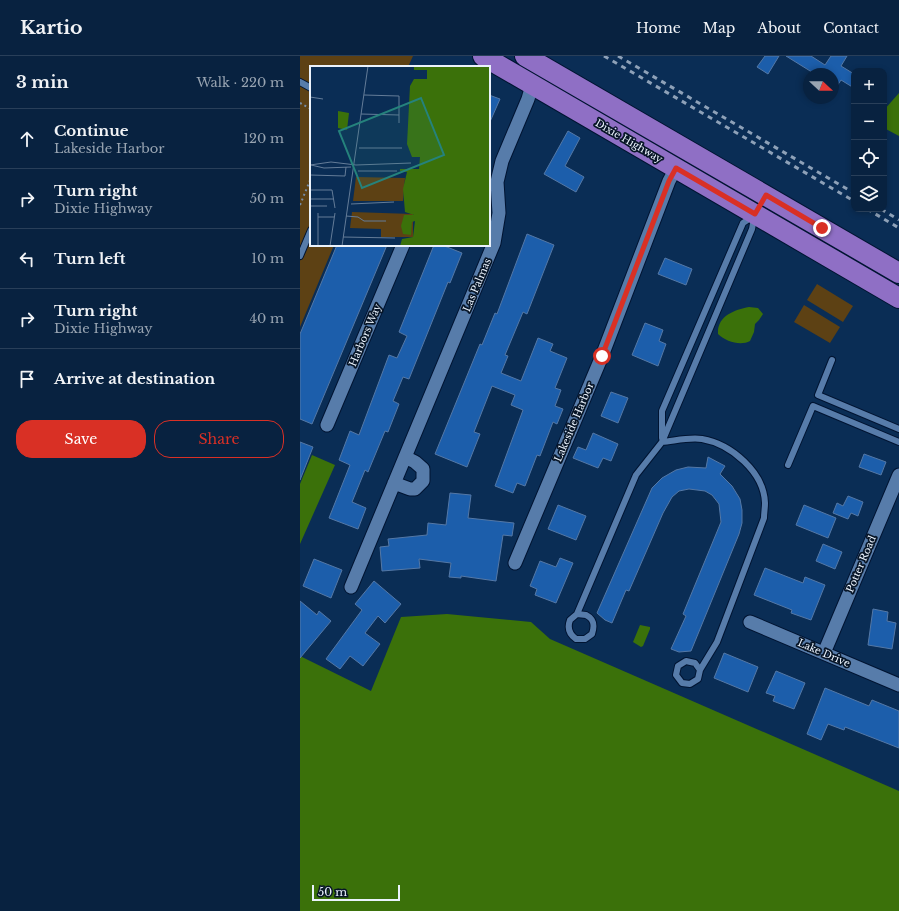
<!DOCTYPE html>
<html lang="en">
<head>
<meta charset="utf-8">
<style>
	body { margin:0; font-family:"Libre Baskerville",serif; background:#112a47; color:#f1f3f6 }
	.controls { position:absolute; right:12px; top:12px; display:grid; overflow:hidden; border-radius:8px; box-shadow:0 2px 6px #0003 }
	.controls button { width:36px; height:36px; display:grid; place-items:center; padding:0; border:0; border-bottom:1px solid #293f59; background:#082240; color:#f1f3f6; font:20px sans-serif }
	.compass { position:absolute; left:503px; top:12px; width:36px; height:36px; border-radius:50%; background:#082240; box-shadow:0 2px 6px #0003; rotate:112deg }
	.scale { position:absolute; left:12px; bottom:10px; width:88px; box-sizing:border-box; padding-left:4px; border:2px solid #eaf2fc; border-top:0; font-size:11px; line-height:14px; white-space:nowrap; color:#eaf2fc; -webkit-text-stroke:3px #071527; paint-order:stroke }
	.stop { position:absolute; width:12px; height:12px; margin:-9px; border:3px solid #d93025; border-radius:50%; background:#fff }
	.stop.end { background:#d93025; border-color:#fff; box-shadow:0 1px 4px #0008 }
	.list { margin:0; padding:0; list-style:none }
	h2 { display:flex; justify-content:space-between; align-items:center; height:52px; margin:0; padding:0 16px; font-size:17px }
	h2 small { font-size:13px; font-weight:400; color:#98a4b1 }
	.list li { display:grid; grid-template-columns:26px 1fr auto; gap:12px; align-items:center; box-sizing:border-box; height:60px; padding:0 16px; border-top:1px solid #293f59 }
	.list b { display:block; font-size:15px; white-space:nowrap }
	.list p { margin:0; font-size:13px; white-space:nowrap; color:#98a4b1 }
	.list em { font-size:13px; font-style:normal; color:#98a4b1 }
	.actions { display:flex; gap:8px; padding:12px 16px }
	.actions a { flex:1; padding:9px 0; border:1px solid #d93025; border-radius:16px; text-align:center; font-size:14px; color:#d93025 }
	.actions .main { background:#d93025; color:#fff }
	.icon { flex:none; width:22px; height:22px; fill:none; stroke:currentColor; stroke-width:2; stroke-linecap:round; stroke-linejoin:round }
	.map { position:relative; flex:none; width:599px; height:855px; overflow:hidden }
	header { display:flex; align-items:center; gap:24px; box-sizing:border-box; height:56px; padding:0 20px; background:#082240; border-bottom:1px solid #293f59 }
	header strong { font-size:19px }
	nav { display:flex; gap:22px; margin-inline-start:auto; font-size:14px }
	main { display:flex }
	aside { flex:1; background:#082240 }
	.map>svg:first-child { display:block }
	.green { fill:#5d4114 }
	.water { fill:#3b710a }
	.building { fill:#1c5eab; stroke:#5478a6 }
	.lines { fill:none; stroke-linecap:round; stroke-linejoin:round }
	.lane-casing { stroke:#001432; stroke-width:8 }
	.street-casing { stroke:#001432; stroke-width:15 }
	.primary-casing { stroke:#001432; stroke-width:22 }
	.path { stroke:#778da7; stroke-width:2; stroke-dasharray:2 3; stroke-linecap:butt }
	.lane { stroke:#577caa; stroke-width:6 }
	.street { stroke:#577caa; stroke-width:13 }
	.primary { stroke:#8f6fc5; stroke-width:20 }
	.rail { stroke:#8ea1b8; stroke-width:3; stroke-dasharray:5 5; stroke-linecap:butt }
	.route { stroke:#d93025; stroke-width:5 }
	.labels { text-anchor:middle; dominant-baseline:central; stroke-width:3.5; stroke-linejoin:round; paint-order:stroke }
	.street-label { font-size:10px; fill:#eaf2fc; stroke:#071527 }
	.inset-road { fill:none; stroke:#647c98; stroke-width:1 }
	.view { fill:#25827c; fill-opacity:0.15; stroke:#25827c; stroke-width:2 }
	.inset-edge { fill:none; stroke:#eaf2fc; stroke-width:2 }
</style>
</head>
<body>
<header>
<strong>Kartio</strong>
<nav><a>Home</a><a>Map</a><a>About</a><a>Contact</a></nav>
</header>
<main>
<aside>
<h2>3 min<small>Walk · 220 m</small></h2>
<ul class="list">
<li><svg class="icon" aria-label="ahead" viewBox="0 0 24 24"><path d="M12 20V5M6 11l6-6 6 6"/></svg><div><b>Continue</b><p>Lakeside Harbor</p></div><em>120 m</em></li>
<li><svg class="icon" aria-label="right" viewBox="0 0 24 24"><path d="M7 20v-9h11M14 6l5 5-5 5"/></svg><div><b>Turn right</b><p>Dixie Highway</p></div><em>50 m</em></li>
<li><svg class="icon" aria-label="left" viewBox="0 0 24 24"><path d="M17 20v-9H6M10 6l-5 5 5 5"/></svg><div><b>Turn left</b></div><em>10 m</em></li>
<li><svg class="icon" aria-label="right" viewBox="0 0 24 24"><path d="M7 20v-9h11M14 6l5 5-5 5"/></svg><div><b>Turn right</b><p>Dixie Highway</p></div><em>40 m</em></li>
<li><svg class="icon" aria-label="arrive" viewBox="0 0 24 24"><path d="M6 21V4h12l-3 4 3 4H6"/></svg><div><b>Arrive at destination</b></div></li>
</ul>
<div class="actions"><a class="main">Save</a><a>Share</a></div>
</aside>
<div class="map">
<svg width="599" height="855" viewBox="0 0 599 855">
	<rect width="100%" height="100%" fill="#0a2d55"/>
	<path class="green" d="M0,0H113L108,11H11V189H34L0,271Z
		M517,228L553,250L543,266L507,244Z
		M504,249L540,271L530,287L494,266Z"/>
	<path class="water" d="M599,37V80L584,72V54Z
		M449,251L458,252L463,258L459,264L455,268L454,276L450,285C441,290 426,286 418,278C417,260 434,254 449,251Z
		M12,399L35,409L0,488V428Z
		M147,558L231,566L250,583L599,735V855H0V600L71,635L101,561Z
		M340,569L350,571V573L343,590L341,591L333,586Z"/>
	<path class="building" d="M465,0H479L468,18L457,11Z
		M486,0H511L525,9L531,0H547L541,10L554,18V32L541,24L533,36V18H515Z
		M189,39L200,43L189,68Z
		M268,75L280,82L265,110L284,121L276,136L244,118Z
		M227,178L254,189L227,258L223,256L205,299L208,300L201,317L221,325L238,282L253,288L250,295L267,302L255,332L261,334L255,350L263,353L257,368L253,366L240,400L237,399L225,430L217,427L213,437L195,430L223,354L211,349L215,339L192,330L174,376L180,378L167,411L135,398L180,288L182,289L195,257L197,258Z
		M37,189H87L12,368L0,363V278Z
		M134,189H142L162,197L150,227L148,226L109,323L103,321L93,345L99,348L88,376L85,375L68,416L65,414L52,446L66,452L58,473L29,462L50,409L39,404L50,375L59,379L89,299L97,302L107,280L99,276Z
		M365,202L392,213L386,229L358,218Z
		M345,267L363,274L359,285L366,288L358,310L332,299Z
		M311,336L328,342L318,367L301,360Z
		M293,377L318,388L311,405L303,402L298,412L273,402L278,391L286,394Z
		M0,386L13,391L0,424Z
		M564,398L586,406L581,419L559,411Z
		M408,401L425,410L420,418L432,430L440,443L442,454V467L439,478L391,595L379,596L371,593L386,560L383,558L421,466L419,448L412,439L405,435L389,433L379,435L372,441L363,457L329,535L326,534L312,567L305,564L297,557L352,432L362,422L376,414L388,411L406,412Z
		M150,437L171,439L168,462L214,467L212,480L203,479L196,525L161,520V522L149,521L151,507L119,503L120,512L82,515L80,491L89,490L88,483L127,479L128,467L146,469Z
		M548,440L563,446L558,460L551,457L548,463L533,457L537,447L543,450Z
		M258,449L286,460L276,484L248,473Z
		M504,449L536,462L528,482L496,469Z
		M523,488L542,496L535,513L516,505Z
		M260,502L273,507L256,547L235,539L237,533L230,530L240,505L256,511Z
		M14,503L42,514L31,542L3,530Z
		M465,512L503,527L505,521L525,529L511,564L491,557L492,554L454,539Z
		M74,525L101,548L85,567L78,560L65,577L80,588L63,610L50,600L40,613L26,603L62,554L55,548Z
		M0,545L17,559L19,555L31,565L0,602Z
		M573,553L588,556L587,565L596,567L592,593L568,589Z
		M424,597L458,611L448,636L414,622Z
		M476,615L505,627L494,653L473,645L475,640L466,637Z
		M525,632L569,650L572,644L599,655V692L545,671L544,674L528,668L521,684L507,678Z"/>
	<g class="lines">
		<defs>
			<path id="lane" d="M0,26L11,32
				M0,200L11,174
				M532,304L518,339L599,373
				M362,382V355L443,167L452,161
				M362,386C374,385 389,381 402,383C431,388 464,416 465,447C465,452 464,457 464,462L417,586L400,614L395,607L386,605L378,610L376,619L382,627L390,628L398,623L400,614
				M488,409L513,350L599,386
				M277,558L270,564C267,572 269,578 276,583H285L292,578C295,569 294,563 286,559L277,558L336,419L362,386L452,173L454,162"/>
			<path id="street" d="M27,369L103,189
				M94,427L110,433H115L123,425V413L115,406L105,401
				M215,507L302,300L369,125L376,112
				M51,531L194,187L199,157L197,126L202,105L228,43L232,29
				M450,566L599,629
				M524,597L599,419"/>
			<path id="primary" d="M183,0L599,242
				M225,0L599,217"/>
		</defs>
		<use href="#lane" class="lane-casing"/>
		<use href="#street" class="street-casing"/>
		<use href="#primary" class="primary-casing"/>
		<path class="path" d="M0,47L11,53
			M0,149L11,122"/>
		<use href="#lane" class="lane"/>
		<use href="#street" class="street"/>
		<use href="#primary" class="primary"/>
		<path class="rail" d="M304,0L554,145
			M318,0L554,137
			M567,153L599,172
			M581,153L599,164"/>
	</g>
	<g class="lines">
		<path class="route" d="M302,300L369,125L376,112L455,158L466,139L522,172"/>
	</g>
	<g class="labels">
		<g class="street-label">
			<text transform="translate(329 85) rotate(30)">Dixie Highway</text>
			<text transform="translate(177 229) rotate(-67)">Las Palmas</text>
			<text transform="translate(65 279) rotate(-67)">Harbors Way</text>
			<text transform="translate(274 366) rotate(-67)">Lakeside Harbor</text>
			<text transform="translate(561 508) rotate(-67)">Potter Road</text>
			<text transform="translate(524 597) rotate(23)">Lake Drive</text>
		</g>
	</g>
	<g transform="translate(10 10)">
		<rect width="180" height="180" fill="#0a2d55"/>
		<path d="M46,111L95,112L93,135H43ZM42,146L103,148V171H71V163L40,162Z" fill="#5d4114"/>
		<path d="M104,0H180V180H90L92,173L103,171L105,155L102,156L101,169L93,168L91,160L94,149H104L95,146L93,123L97,106L90,105V103H109L110,91H102L97,78L100,20L104,13H117V4H104ZM28,45L39,47L37,64L28,62Z" fill="#3b710a"/>
		<path class="inset-road" d="M54,29L89,30V57M0,31L13,33M51,48L89,49M49,82H92M0,99L21,96L46,99M1,99L14,102L41,101M46,99L101,97M48,105H87M0,109L35,110L36,101M0,124H22L25,142M0,133H24M41,138L84,136M0,140H17M8,147V180M0,150V180M36,150L48,151L54,155H76M8,151H24M33,171L85,172M20,180L25,147M32,180L58,0"/>
		<path class="view" d="M111,32L134,89L52,122L29,65Z"/>
		<rect width="180" height="180" class="inset-edge"/>
	</g>
</svg>
<div class="controls">
<button>+</button>
<button>−</button>
<button><svg class="icon" aria-label="locate" viewBox="0 0 24 24"><circle cx="12" cy="12" r="6"/><path d="M12 2v4M12 18v4M2 12h4M18 12h4"/></svg></button>
<button><svg class="icon" aria-label="layers" viewBox="0 0 24 24"><path d="M12 4l9 5-9 5-9-5zM3 14l9 5 9-5"/></svg></button>
</div>
<svg class="compass" viewBox="-18 -18 36 36"><path d="M0-13l5 13h-10z" fill="#e53935"/><path d="M0 13l5-13h-10z" fill="#98a4b1"/></svg>
<div class="scale">50 m</div>
<div class="stop" style="left:302px;top:300px"></div>
<div class="stop end" style="left:522px;top:172px"></div>
</div>
</main>
</body>
</html>
